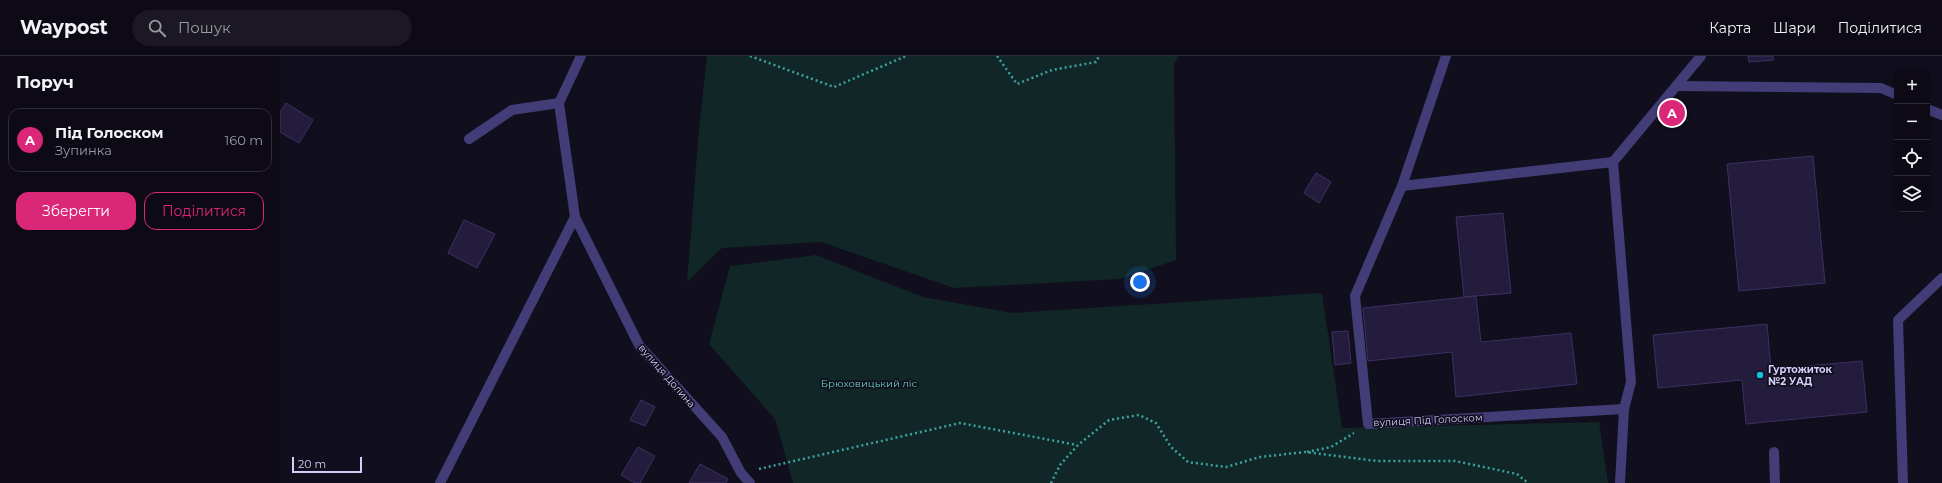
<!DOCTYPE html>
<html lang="uk">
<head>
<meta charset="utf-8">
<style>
	body { margin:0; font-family:Montserrat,sans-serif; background:#1b1823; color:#f1f3f6 }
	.controls { position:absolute; right:12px; top:12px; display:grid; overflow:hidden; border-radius:8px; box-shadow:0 4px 16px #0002 }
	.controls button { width:36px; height:36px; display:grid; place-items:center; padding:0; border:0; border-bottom:1px solid #2d2b35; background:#0d0a16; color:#f1f3f6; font:20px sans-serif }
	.scale { position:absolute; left:12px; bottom:10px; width:70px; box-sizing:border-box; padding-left:4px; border:2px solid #d5cefa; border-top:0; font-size:11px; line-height:14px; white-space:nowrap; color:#d5cefa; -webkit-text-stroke:3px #110e1d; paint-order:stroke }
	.you { position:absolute; left:860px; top:226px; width:14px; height:14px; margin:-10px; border:3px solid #fff; border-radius:50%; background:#1a73e8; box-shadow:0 0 0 6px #1a73e833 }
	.badge { display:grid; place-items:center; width:26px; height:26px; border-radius:50%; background:#db2777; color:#fff; font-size:13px; font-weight:700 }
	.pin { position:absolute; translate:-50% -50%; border:2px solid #fff; box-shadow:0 1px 4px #0006 }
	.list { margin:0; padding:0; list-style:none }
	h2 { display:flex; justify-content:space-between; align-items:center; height:52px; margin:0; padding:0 16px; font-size:17px }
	h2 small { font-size:13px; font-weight:400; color:#9a9aa1 }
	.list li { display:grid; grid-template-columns:26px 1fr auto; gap:12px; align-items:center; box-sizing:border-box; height:64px; margin:0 8px 8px; padding:0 8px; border:1px solid #2d2b35; border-radius:12px }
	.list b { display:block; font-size:15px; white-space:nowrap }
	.list p { margin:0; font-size:13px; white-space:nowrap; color:#9a9aa1 }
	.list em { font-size:13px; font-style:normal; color:#9a9aa1 }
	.actions { display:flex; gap:8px; padding:12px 16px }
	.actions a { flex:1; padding:9px 0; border:1px solid #db2777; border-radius:12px; text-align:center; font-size:14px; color:#db2777 }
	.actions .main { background:#db2777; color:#fff }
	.icon { flex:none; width:22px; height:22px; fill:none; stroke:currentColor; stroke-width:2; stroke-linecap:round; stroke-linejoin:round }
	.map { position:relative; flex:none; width:1662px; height:427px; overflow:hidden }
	header { display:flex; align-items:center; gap:24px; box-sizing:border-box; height:56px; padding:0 20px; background:#0d0a16; border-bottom:1px solid #2d2b35 }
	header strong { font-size:19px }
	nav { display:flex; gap:22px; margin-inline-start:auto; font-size:14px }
	.search { width:280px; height:36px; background:#1b1823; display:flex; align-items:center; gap:10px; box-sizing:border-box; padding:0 14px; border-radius:22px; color:#9a9aa1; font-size:15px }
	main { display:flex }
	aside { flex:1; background:#0d0a16 }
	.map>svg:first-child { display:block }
	.green { fill:#112626 }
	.building { fill:#241c3c; stroke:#3d3065 }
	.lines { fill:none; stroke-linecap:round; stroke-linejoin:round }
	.path { stroke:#39a4a2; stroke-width:2.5; stroke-dasharray:2 3; stroke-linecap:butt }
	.lane { stroke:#423d77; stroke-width:10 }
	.street { stroke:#423d77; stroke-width:10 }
	.poi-dot { fill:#16c1de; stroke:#110e1d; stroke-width:1.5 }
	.labels { text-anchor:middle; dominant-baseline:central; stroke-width:3.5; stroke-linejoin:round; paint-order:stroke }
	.poi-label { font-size:10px; font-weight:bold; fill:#d5cefa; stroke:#110e1d; text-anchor:start }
	.street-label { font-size:10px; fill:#d5cefa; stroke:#110e1d }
	.park-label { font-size:10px; fill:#63d2bb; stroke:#110e1d }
</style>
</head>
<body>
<header>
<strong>Waypost</strong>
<div class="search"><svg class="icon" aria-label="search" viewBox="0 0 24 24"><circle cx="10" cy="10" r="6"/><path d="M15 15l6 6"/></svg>Пошук</div>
<nav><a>Карта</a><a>Шари</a><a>Поділитися</a></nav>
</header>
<main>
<aside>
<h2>Поруч<small></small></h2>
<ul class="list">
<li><span class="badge">A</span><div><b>Під Голоском</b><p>Зупинка</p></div><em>160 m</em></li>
</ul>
<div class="actions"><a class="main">Зберегти</a><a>Поділитися</a></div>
</aside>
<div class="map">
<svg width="1662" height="427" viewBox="0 0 1662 427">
	<rect width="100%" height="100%" fill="#110e1d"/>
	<path class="green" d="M427,0H899L894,8L896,204L840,223L674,232L541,186L442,192L407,226L419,73Z
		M536,199L643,241L733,257L1042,237L1062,372L1319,366L1328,427H513L495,363L429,288L450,210Z"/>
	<path class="building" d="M1468,0H1493V4L1469,6Z
		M6,47L33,64L19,87L0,76V56Z
		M1533,100L1545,227L1459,235L1447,108Z
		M1036,117L1051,126L1039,147L1024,137Z
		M1223,157L1231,237L1184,241L1176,161Z
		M184,164L215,178L197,212L168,197Z
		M1196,240L1201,286L1291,277L1297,328L1176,341L1172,296L1088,305L1083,252Z
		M1487,268L1491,313L1582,305L1587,356L1466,368L1462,324L1378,332L1373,279Z
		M1068,275L1071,307L1055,309L1052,276Z
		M361,344L375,351L365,370L350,364Z
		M358,391L375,400L360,427H355L341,419Z
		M420,408L448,423L446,427H409Z"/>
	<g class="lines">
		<path class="path" d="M470,0L554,31L626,0
			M717,0L737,28L772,14L816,6L819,0
			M1027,396L1051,391L1074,377
			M479,413L680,367L797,389
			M771,427L780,409L798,389L829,364L859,359L876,367L891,391L908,406L946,411L980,401L1025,396L1097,405H1175L1237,418L1248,427"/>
		<path class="lane" d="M1396,30L1601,32L1617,39
			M1647,53L1662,59
			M1494,396L1495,427
			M1340,427L1344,353
			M1623,427L1618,264L1662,222"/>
		<path class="street" d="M301,0L279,47L295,161L359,289L442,381L461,417L470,427
			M1166,0L1122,130L1075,240L1088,368L1344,353L1351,326L1333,106
			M189,83L232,54L279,47
			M1122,130L1333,106L1421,0
			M160,427L295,161"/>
	</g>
	<circle class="poi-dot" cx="1480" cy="319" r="4"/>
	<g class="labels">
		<g class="poi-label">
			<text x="1488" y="313">Гуртожиток<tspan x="1488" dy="12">№2 УАД</tspan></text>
		</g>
		<g class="street-label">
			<text transform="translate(387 320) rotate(49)">вулиця Долина</text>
			<text transform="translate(1148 364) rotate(-3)">вулиця Під Голоском</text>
		</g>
		<g class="park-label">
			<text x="589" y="327">Брюховицький ліс</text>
		</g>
	</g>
</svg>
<div class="controls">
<button>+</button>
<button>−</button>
<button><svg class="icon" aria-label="locate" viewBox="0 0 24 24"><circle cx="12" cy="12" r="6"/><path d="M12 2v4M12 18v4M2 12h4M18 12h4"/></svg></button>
<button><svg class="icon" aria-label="layers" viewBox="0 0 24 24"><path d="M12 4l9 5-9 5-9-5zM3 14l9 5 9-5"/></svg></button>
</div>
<div class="scale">20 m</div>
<div class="you"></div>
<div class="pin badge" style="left:1392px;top:57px">A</div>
</div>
</main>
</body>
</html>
